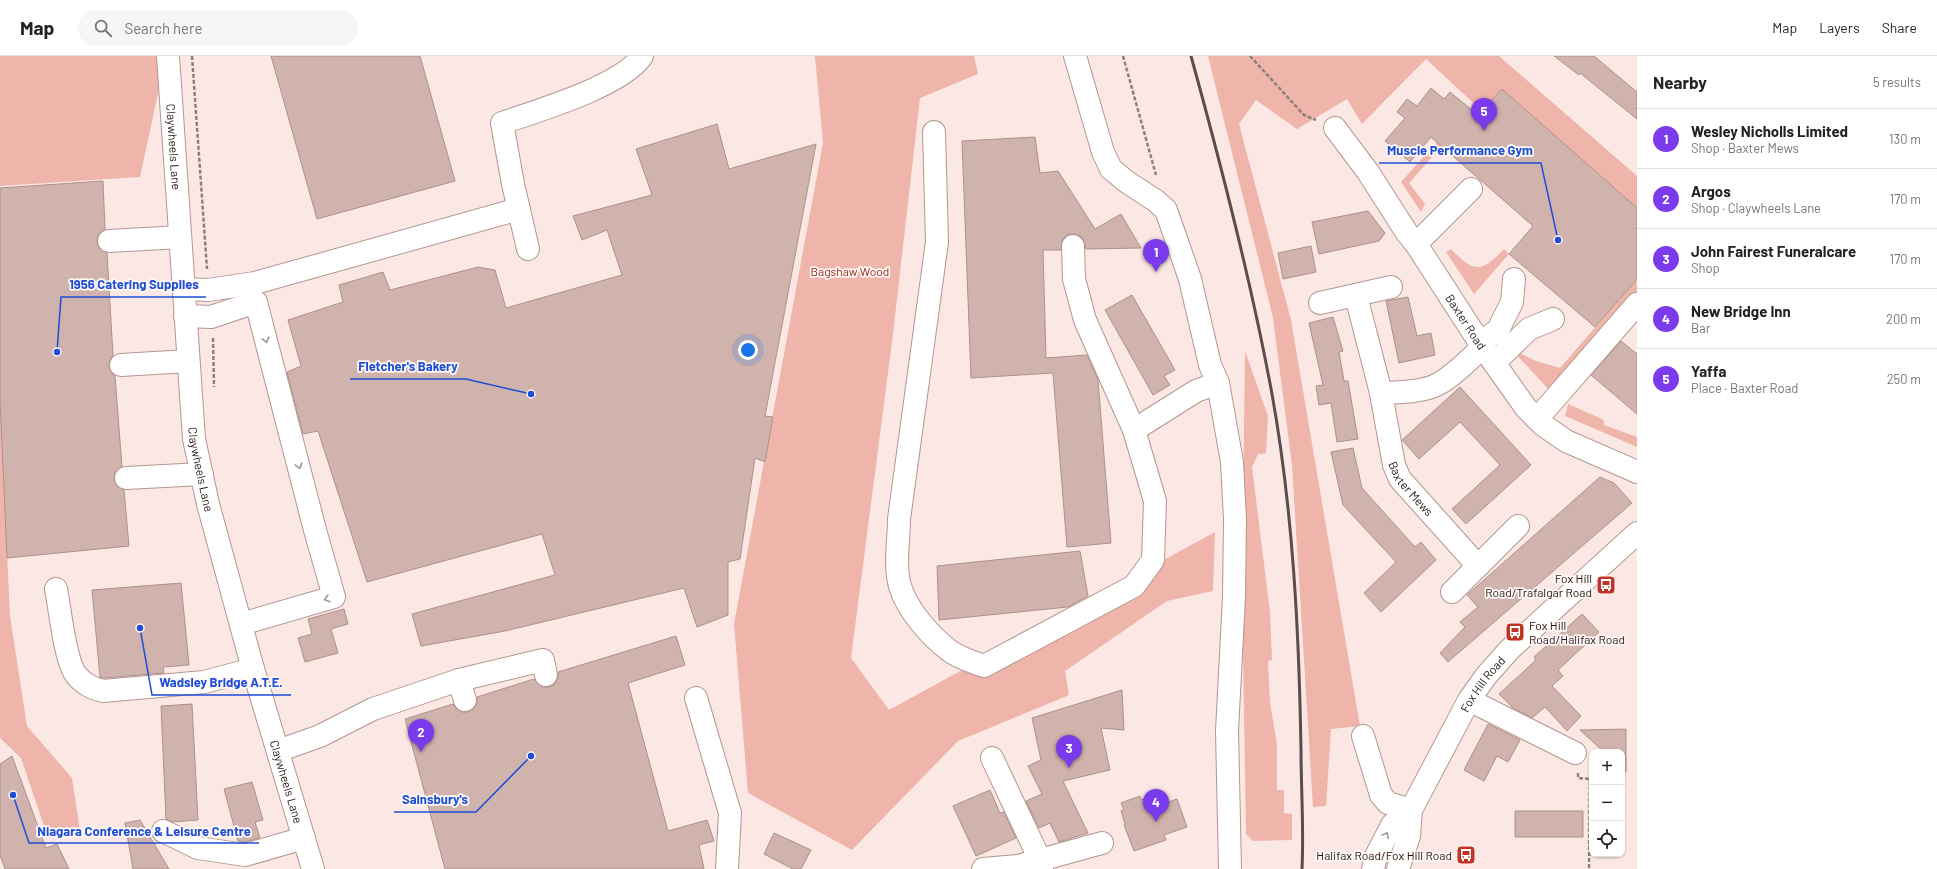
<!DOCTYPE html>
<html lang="en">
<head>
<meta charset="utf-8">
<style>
	body { margin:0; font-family:Barlow,sans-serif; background:#f6f6f6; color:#222 }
	.controls { position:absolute; right:12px; bottom:12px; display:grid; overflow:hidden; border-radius:8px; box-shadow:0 1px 3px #0004 }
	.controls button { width:36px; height:36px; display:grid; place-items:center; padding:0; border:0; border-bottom:1px solid #e0e0e0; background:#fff; color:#222; font:20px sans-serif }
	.you { position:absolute; left:748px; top:294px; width:14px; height:14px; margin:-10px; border:3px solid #fff; border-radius:50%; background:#1a73e8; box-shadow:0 0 0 6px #1a73e833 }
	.badge { display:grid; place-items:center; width:26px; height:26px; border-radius:50%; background:#7c3aed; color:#fff; font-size:13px; font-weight:700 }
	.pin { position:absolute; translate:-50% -33px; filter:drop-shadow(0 1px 2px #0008) }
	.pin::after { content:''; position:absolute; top:21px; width:14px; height:12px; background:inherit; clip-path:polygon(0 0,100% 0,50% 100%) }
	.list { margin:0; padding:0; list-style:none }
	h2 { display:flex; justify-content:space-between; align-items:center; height:52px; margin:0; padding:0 16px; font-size:17px }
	h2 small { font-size:13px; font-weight:400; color:#767676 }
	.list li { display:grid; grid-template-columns:26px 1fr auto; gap:12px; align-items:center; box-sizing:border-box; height:60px; padding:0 16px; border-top:1px solid #e0e0e0 }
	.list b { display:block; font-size:15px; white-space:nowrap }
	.list p { margin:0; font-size:13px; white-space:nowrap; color:#767676 }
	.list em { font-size:13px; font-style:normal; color:#767676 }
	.icon { flex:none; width:22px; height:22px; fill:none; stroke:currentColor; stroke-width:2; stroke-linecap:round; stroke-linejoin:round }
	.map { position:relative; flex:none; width:1637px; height:813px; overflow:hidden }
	header { display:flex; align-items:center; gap:24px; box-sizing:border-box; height:56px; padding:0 20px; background:#fff; border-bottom:1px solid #e0e0e0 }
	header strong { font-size:19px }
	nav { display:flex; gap:22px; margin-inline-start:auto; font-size:14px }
	.search { width:280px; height:36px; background:#f6f6f6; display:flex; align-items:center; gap:10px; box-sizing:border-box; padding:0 14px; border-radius:22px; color:#767676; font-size:15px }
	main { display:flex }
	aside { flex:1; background:#fff }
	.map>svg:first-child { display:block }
	.green { fill:#efb4aa }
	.building { fill:#d1b3ad; stroke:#ae908b }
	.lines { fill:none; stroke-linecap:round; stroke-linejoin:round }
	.minor-casing { stroke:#b39690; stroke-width:24 }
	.path { stroke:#8e7f7c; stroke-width:2.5; stroke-dasharray:4 2; stroke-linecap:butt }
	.minor { stroke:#fff; stroke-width:22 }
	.rail { stroke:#5a4d4a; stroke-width:3 }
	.oneway { stroke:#9c9796 }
	.labels { text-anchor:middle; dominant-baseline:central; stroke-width:3.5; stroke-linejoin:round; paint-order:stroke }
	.street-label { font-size:12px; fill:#231816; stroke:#fff8f7 }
	.park-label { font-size:12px; fill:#93281d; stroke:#fff8f7 }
	.poi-label { font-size:12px; fill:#231816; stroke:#fff8f7; text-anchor:end }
	.leader { fill:none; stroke:#1d4ed8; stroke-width:1.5 }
	.callout-dot { fill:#1d4ed8; stroke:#fff8f7; stroke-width:1.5 }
	.callout-label { font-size:13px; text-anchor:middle; font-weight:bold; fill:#1d4ed8; stroke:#fff8f7; stroke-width:3.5; stroke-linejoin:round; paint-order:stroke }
</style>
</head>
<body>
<header>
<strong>Map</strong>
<div class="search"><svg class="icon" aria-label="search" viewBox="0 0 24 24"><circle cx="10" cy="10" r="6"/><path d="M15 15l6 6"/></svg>Search here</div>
<nav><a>Map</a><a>Layers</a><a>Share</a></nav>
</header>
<main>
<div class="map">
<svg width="1637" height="813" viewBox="0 0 1637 813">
	<rect width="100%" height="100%" fill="#fbe8e4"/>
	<path class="green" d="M0,0H158L160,28L140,121L0,130Z
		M815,0H974L978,18L920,42L893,278L851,602L889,654L1215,476L1213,535L1167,545L1065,615L1069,639L958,685L852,794L748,737L734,568L823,87Z
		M1208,0H1499L1637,120V152L1502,33L1482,55L1426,3L1362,68L1347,43L1297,73L1256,44L1239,68L1291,264L1360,670L1331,673L1326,750L1313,751L1292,409L1273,262Z
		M1437,86L1442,90L1409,127L1425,148L1421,156L1401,126Z
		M1451,193C1474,217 1481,217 1504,193L1509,198L1474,238L1446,196Z
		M1637,223V238L1551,336L1514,296H1517L1536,305L1560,312Z
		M1245,295L1268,360L1266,397L1258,398L1252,411L1270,556L1272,604L1268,605L1270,646L1277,689V734H1284V757L1292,758V784L1253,785L1246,778L1242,533Z
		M0,342L10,560L27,670L72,722L80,775L48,782L21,702L0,682Z
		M1568,348L1604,364V369L1637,381V391L1565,360Z"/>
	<path class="building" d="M271,0H420L455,125L317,163Z
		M1554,0H1594L1637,36V63L1580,17L1579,19Z
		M1431,32L1444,43L1450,36L1478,59L1502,33L1637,152V223L1595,271L1509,198L1533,170L1431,81L1410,106L1385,85L1405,62L1397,56L1407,43L1417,50Z
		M717,68L729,113L816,88L765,360L773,361L765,406L755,402L740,503L728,506V559L697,571L684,532L505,575L421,590L412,558L555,519L542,478L367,526L318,375L303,378L287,316L301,310L288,264L343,246L339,229L383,216L390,234L478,211L495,214L506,252L622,219L607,174L582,184L573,160L652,139L636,93Z
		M1035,81L1040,117L1058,115L1095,173L1121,158L1141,192L1086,193L1083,183L1079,179L1073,178L1067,179L1062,184L1061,194H1043L1046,302L1087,299L1098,324L1111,487L1067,491L1053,317L971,322L962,85Z
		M103,125L105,173L98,179L97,186L99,192L107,197L113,299L110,304L109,310L111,316L115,320L122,411L115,416L114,423L116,429L124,434L129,490L7,502L0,342V132Z
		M1368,155L1385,177L1379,185L1319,198L1312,166Z
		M1311,190L1316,216L1283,223L1278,197Z
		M1132,239L1175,314L1164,320L1170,329L1153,339L1105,254Z
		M1408,241L1417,280L1431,277L1435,299L1399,307L1386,245Z
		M1333,261L1343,295L1339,296L1344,325H1348L1358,383L1337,386L1331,347L1319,349L1316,330L1323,329L1309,267Z
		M1621,285L1637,298V358L1591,319Z
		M1460,331L1531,409L1466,468L1452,453L1500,409L1460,366L1419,403L1402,384Z
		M1353,392L1362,432L1415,491L1421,486L1436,504L1381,556L1364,537L1396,506L1343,449L1331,396Z
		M1600,421L1614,427L1632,447L1448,606L1440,597L1465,571L1460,566L1478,551L1467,539Z
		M1080,495L1088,540L1068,551L939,564L937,510Z
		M181,527L189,609L163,611L164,617L104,622L100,621L92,534Z
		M344,553L348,568L331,573L338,597L305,606L298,582L312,578L308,563Z
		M1582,558L1599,576L1558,614L1563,620L1552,630L1581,660L1567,675L1545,651L1532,662L1513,652L1499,638L1536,604L1534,601Z
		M676,580L685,609L628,627L668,775L707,764L714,785L699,789L704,813H445L405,663L453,648L457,653L462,656H468L474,652L477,647V641L534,623L542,631H549L554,629L558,623V616Z
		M1122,634L1124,674L1101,672L1110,714L1063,725L1088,777L1059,786L1050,767L1039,772L1026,745L1042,738L1028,710L1041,704L1032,662Z
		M192,648L198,764L172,766L166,763L161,650Z
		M1488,668L1520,684L1508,706L1497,700L1484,725L1464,714Z
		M1626,673V716L1622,713V696H1604L1580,674Z
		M12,700L46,792L57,788L69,813H5L0,799V708Z
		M252,726L263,764L255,766L260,782L244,786L238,785L224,733Z
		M990,734L1000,757L1004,756L1016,782L976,800L953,750Z
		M1153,739L1157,750L1177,743L1187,771L1164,779L1166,784L1134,795L1124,769L1125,768L1121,755L1124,754L1121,747L1140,740L1141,744Z
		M1515,755H1583V781H1515Z
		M140,764L169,813H133L125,767Z
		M774,777L811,794L801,813H793L764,798Z"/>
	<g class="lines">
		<defs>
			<g id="minor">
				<path id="s1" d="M168,0L194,383L208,448L253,613L313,813"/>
				<path d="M1075,0L1103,96L1111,113L1127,126L1156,145L1166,154L1190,223L1210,309L1218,327L1232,406L1235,463L1234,541L1227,675L1230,813"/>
				<path id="s2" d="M1335,72L1368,116L1407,177L1416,188L1480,287L1526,352L1543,369L1566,385L1637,416"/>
				<path d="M934,76L937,186L899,463C899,484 894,510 900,530C907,554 931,581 950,595C959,602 973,606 984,610L1134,530L1153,504L1155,445L1134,374L1085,264L1074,223L1073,190"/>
				<path d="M109,185L180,181"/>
				<path d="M1416,188L1471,133"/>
				<path d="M528,193L513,128L502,67C537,55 622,30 642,0"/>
				<path d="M185,233L208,234L255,227L519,153"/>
				<path d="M1356,240L1381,337"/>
				<path d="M1320,247L1391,231"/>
				<path d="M185,260L211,261L256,246L315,474L334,541L241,568"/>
				<path d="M1480,287L1498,274L1512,246L1514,223"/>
				<path id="s3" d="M1483,291C1469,303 1456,318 1440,327C1423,337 1400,336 1381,337L1394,409L1400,423L1478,510L1518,470"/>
				<path d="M1494,307L1529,273L1553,263"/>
				<path d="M121,309L188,305"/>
				<path d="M1537,363L1637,248"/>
				<path d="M1134,374L1196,335L1218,327"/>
				<path d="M126,422L202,418"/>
				<path d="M56,533C60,552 65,607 77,620C85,629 92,632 103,635L204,626L253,613"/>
				<path d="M1452,536L1478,510"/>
				<path d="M459,624L543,604L546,619"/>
				<path d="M696,642L730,757L727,813"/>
				<path d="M1469,644L1575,697"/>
				<path d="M1363,680L1381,739L1388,747L1411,754"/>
				<path d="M278,695L320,680L373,653L459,624L465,644"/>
				<path d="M992,702L1040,804L1042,813"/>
				<path d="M163,775L198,792L245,799L304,782"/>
				<path d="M983,813L1018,810L1102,787"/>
				<path d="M1373,813L1376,800L1392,769L1411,754"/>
				<path id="s4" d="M1398,813L1409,780L1411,754L1469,644L1486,620L1510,593L1637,477"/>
			</g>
		</defs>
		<use href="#minor" class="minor-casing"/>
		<path class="path" d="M192,0L207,213
			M1123,0L1156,119
			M1250,0L1304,59L1316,64
			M213,282L214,331
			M1578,717V722L1590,723L1589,813"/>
		<use href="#minor" class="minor"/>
		<path class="rail" d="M1191,0C1222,112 1251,224 1272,338C1293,455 1299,575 1301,693C1301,733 1304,773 1302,813"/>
	</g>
	<defs><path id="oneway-chevron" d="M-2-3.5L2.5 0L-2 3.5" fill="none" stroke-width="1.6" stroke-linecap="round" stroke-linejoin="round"/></defs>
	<g class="oneway">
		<use href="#oneway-chevron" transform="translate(266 284) rotate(75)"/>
		<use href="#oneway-chevron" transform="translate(299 410) rotate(75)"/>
		<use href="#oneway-chevron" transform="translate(327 543) rotate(164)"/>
		<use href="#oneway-chevron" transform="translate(1386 779) rotate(-62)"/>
	</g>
	<defs>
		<symbol id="bus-square" viewBox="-11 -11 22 22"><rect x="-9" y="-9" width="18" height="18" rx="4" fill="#c03326" stroke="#fff8f7"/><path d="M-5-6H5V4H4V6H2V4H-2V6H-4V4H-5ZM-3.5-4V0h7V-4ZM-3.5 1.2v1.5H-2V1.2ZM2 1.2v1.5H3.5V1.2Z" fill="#fff"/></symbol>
	</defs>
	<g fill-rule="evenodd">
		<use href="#bus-square" x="1595" y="518" width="22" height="22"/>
		<use href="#bus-square" x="1504" y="565" width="22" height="22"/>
		<use href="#bus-square" x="1455" y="788" width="22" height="22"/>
	</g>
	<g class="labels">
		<g class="street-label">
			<text stroke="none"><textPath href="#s1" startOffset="91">Claywheels Lane</textPath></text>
			<text stroke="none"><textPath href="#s2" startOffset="234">Baxter Road</textPath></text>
			<text stroke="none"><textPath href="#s1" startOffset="415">Claywheels Lane</textPath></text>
			<text stroke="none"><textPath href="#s3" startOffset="219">Baxter Mews</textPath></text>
			<text stroke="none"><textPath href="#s4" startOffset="206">Fox Hill Road</textPath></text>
			<text stroke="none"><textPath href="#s1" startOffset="739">Claywheels Lane</textPath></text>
		</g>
		<g class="park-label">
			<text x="850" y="215">Bagshaw Wood</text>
		</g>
		<g class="poi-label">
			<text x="1592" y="522">Fox Hill<tspan x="1592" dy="14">Road/Trafalgar Road</tspan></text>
			<text x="1529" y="569" text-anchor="start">Fox Hill<tspan x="1529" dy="14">Road/Halifax Road</tspan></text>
			<text x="1452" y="799">Halifax Road/Fox Hill Road</text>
		</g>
	</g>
	<path class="leader" d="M1558 184L1541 107H1379M57 296L61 241H206M531 338L466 323H350M140 572L152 639H291M531 700L476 756H394M13 739L29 787H259"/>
	<g class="callout-dot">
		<circle cx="1558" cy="184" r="4"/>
		<circle cx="57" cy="296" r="4"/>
		<circle cx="531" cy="338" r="4"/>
		<circle cx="140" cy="572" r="4"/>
		<circle cx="531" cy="700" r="4"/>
		<circle cx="13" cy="739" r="4"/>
	</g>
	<g class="callout-label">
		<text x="1460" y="99">Muscle Performance Gym</text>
		<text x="134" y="233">1956 Catering Supplies</text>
		<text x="408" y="315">Fletcher's Bakery</text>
		<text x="221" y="631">Wadsley Bridge A.T.E.</text>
		<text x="435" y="748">Sainsbury's</text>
		<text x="144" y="780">Niagara Conference &amp; Leisure Centre</text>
	</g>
</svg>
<div class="controls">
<button>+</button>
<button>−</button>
<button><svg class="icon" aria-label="locate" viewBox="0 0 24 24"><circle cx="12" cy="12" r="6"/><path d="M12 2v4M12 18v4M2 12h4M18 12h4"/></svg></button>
</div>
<div class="you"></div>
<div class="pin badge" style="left:1156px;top:216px">1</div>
<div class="pin badge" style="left:421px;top:696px">2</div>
<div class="pin badge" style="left:1069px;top:712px">3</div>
<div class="pin badge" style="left:1156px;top:766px">4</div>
<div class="pin badge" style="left:1484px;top:75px">5</div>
</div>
<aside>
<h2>Nearby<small>5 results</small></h2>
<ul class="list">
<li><span class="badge">1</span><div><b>Wesley Nicholls Limited</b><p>Shop · Baxter Mews</p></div><em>130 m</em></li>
<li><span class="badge">2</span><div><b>Argos</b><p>Shop · Claywheels Lane</p></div><em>170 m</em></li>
<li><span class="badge">3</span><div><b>John Fairest Funeralcare</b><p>Shop</p></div><em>170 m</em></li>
<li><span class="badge">4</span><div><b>New Bridge Inn</b><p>Bar</p></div><em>200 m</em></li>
<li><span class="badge">5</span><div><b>Yaffa</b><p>Place · Baxter Road</p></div><em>250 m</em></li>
</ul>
</aside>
</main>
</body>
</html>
